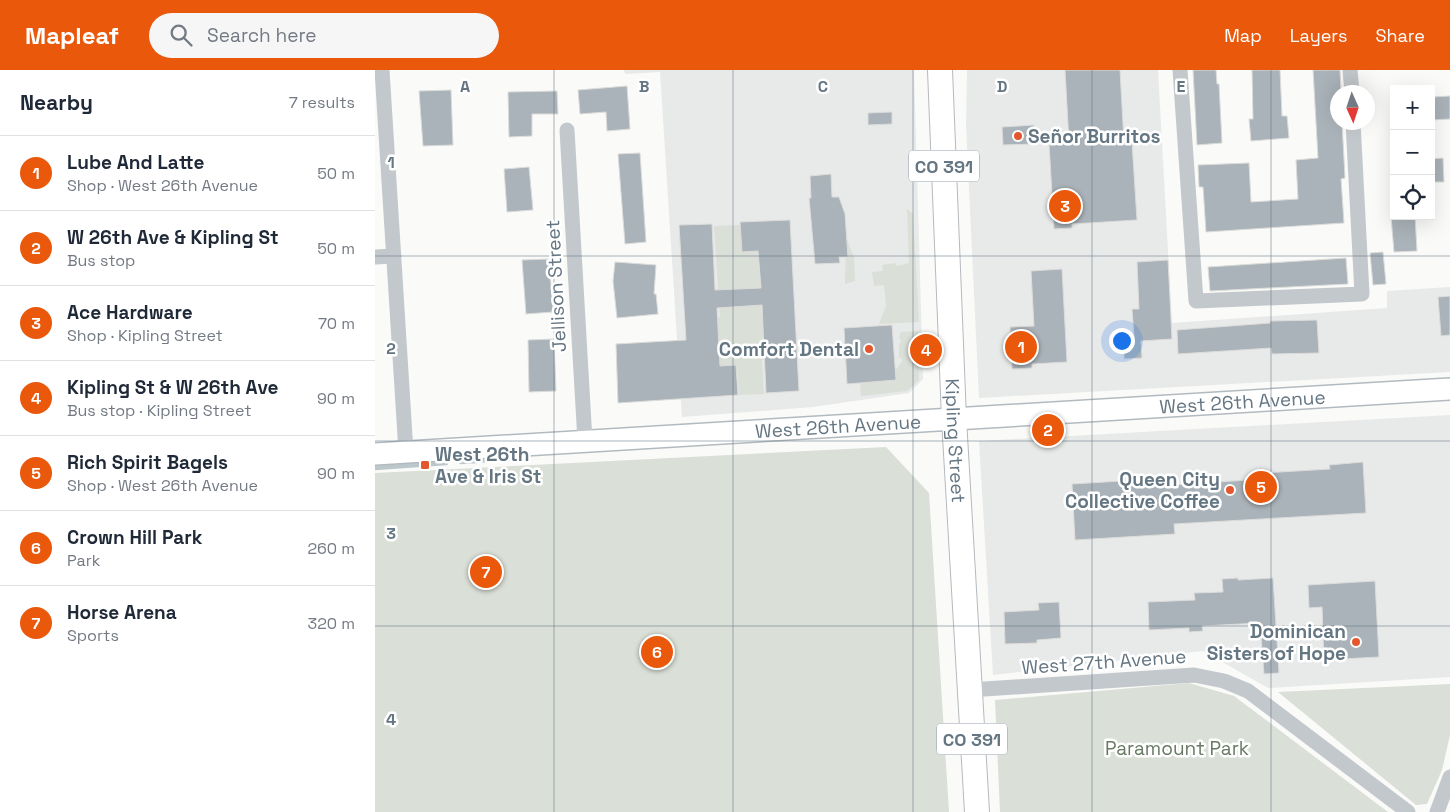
<!DOCTYPE html>
<html lang="en">
<head>
<meta charset="utf-8">
<style>
	body { margin:0; font-family:"Space Grotesk",sans-serif; background:#f6f6f7; color:#1f2937 }
	.controls { position:absolute; right:15px; top:15px; display:grid; overflow:hidden; border-radius:0px; box-shadow:0 5px 20px #0002 }
	.controls button { width:45px; height:45px; display:grid; place-items:center; padding:0; border:0; border-bottom:1px solid #e0e1e3; background:#fff; color:#1f2937; font:25px sans-serif }
	.compass { position:absolute; left:955px; top:15px; width:45px; height:45px; border-radius:50%; background:#fff; box-shadow:0 5px 20px #0002; rotate:177deg }
	.you { position:absolute; left:746px; top:270px; width:18px; height:18px; margin:-12px; border:4px solid #fff; border-radius:50%; background:#1a73e8; box-shadow:0 0 0 8px #1a73e833 }
	.badge { display:grid; place-items:center; width:32px; height:32px; border-radius:50%; background:#ea580c; color:#fff; font-size:16px; font-weight:700 }
	.pin { position:absolute; translate:-50% -50%; border:2px solid #fff; box-shadow:0 1px 5px #0006 }
	.list { margin:0; padding:0; list-style:none }
	h2 { display:flex; justify-content:space-between; align-items:center; height:65px; margin:0; padding:0 20px; font-size:21px }
	h2 small { font-size:16px; font-weight:400; color:#747a83 }
	.list li { display:grid; grid-template-columns:32px 1fr auto; gap:15px; align-items:center; box-sizing:border-box; height:75px; padding:0 20px; border-top:1px solid #e0e1e3 }
	.list b { display:block; font-size:19px; white-space:nowrap }
	.list p { margin:0; font-size:16px; white-space:nowrap; color:#747a83 }
	.list em { font-size:16px; font-style:normal; color:#747a83 }
	.icon { flex:none; width:28px; height:28px; fill:none; stroke:currentColor; stroke-width:2; stroke-linecap:round; stroke-linejoin:round }
	.map { position:relative; flex:none; width:1075px; height:742px; overflow:hidden }
	header { display:flex; align-items:center; gap:30px; box-sizing:border-box; height:70px; padding:0 25px; background:#ea580c; color:#fff }
	header strong { font-size:24px }
	nav { display:flex; gap:28px; margin-inline-start:auto; font-size:18px }
	.search { width:350px; height:45px; background:#f6f6f7; display:flex; align-items:center; gap:12px; box-sizing:border-box; padding:0 18px; border-radius:28px; color:#747a83; font-size:19px }
	main { display:flex }
	aside { flex:1; background:#fff }
	.map>svg:first-child { display:block }
	.built { fill:#e8e9e9 }
	.green { fill:#dadfd7 }
	.lines { fill:none; stroke-linecap:round; stroke-linejoin:round }
	.stream { stroke:#bbc7cb; stroke-width:4.5 }
	.building { fill:#aab3b9; stroke:#dcdcda }
	.secondary-casing { stroke:#b3babf; stroke-width:24 }
	.primary-casing { stroke:#b5babe; stroke-width:26 }
	.street { stroke:#c3c8cc; stroke-width:15 }
	.secondary { stroke:#fff; stroke-width:21 }
	.primary { stroke:#fff; stroke-width:24 }
	.grid { fill:none; stroke:#657683; stroke-width:1; stroke-opacity:0.55 }
	.poi-dot { fill:#e4572e; stroke:#fff; stroke-width:2 }
	.labels { text-anchor:middle; dominant-baseline:central; stroke-width:5; stroke-linejoin:round; paint-order:stroke }
	.shield { fill:#fff; stroke:#939fa8; stroke-width:1 }
	.shield-label { font-size:18px; font-weight:bold; fill:#657683 }
	.poi-label { font-size:19px; font-weight:bold; fill:#657683; stroke:#fff; text-anchor:end }
	.street-label { font-size:19px; fill:#657683; stroke:#fff }
	.park-label { font-size:19px; fill:#687a64; stroke:#fff }
	.grid-label { font-size:16px; text-anchor:middle; font-weight:bold; fill:#657683; stroke:#fff; stroke-width:5; stroke-linejoin:round; paint-order:stroke }
</style>
</head>
<body>
<header>
<strong>Mapleaf</strong>
<div class="search"><svg class="icon" aria-label="search" viewBox="0 0 24 24"><circle cx="10" cy="10" r="6"/><path d="M15 15l6 6"/></svg>Search here</div>
<nav><a>Map</a><a>Layers</a><a>Share</a></nav>
</header>
<main>
<aside>
<h2>Nearby<small>7 results</small></h2>
<ul class="list">
<li><span class="badge">1</span><div><b>Lube And Latte</b><p>Shop · West 26th Avenue</p></div><em>50 m</em></li>
<li><span class="badge">2</span><div><b>W 26th Ave &amp; Kipling St</b><p>Bus stop</p></div><em>50 m</em></li>
<li><span class="badge">3</span><div><b>Ace Hardware</b><p>Shop · Kipling Street</p></div><em>70 m</em></li>
<li><span class="badge">4</span><div><b>Kipling St &amp; W 26th Ave</b><p>Bus stop · Kipling Street</p></div><em>90 m</em></li>
<li><span class="badge">5</span><div><b>Rich Spirit Bagels</b><p>Shop · West 26th Avenue</p></div><em>90 m</em></li>
<li><span class="badge">6</span><div><b>Crown Hill Park</b><p>Park</p></div><em>260 m</em></li>
<li><span class="badge">7</span><div><b>Horse Arena</b><p>Sports</p></div><em>320 m</em></li>
</ul>
</aside>
<div class="map">
<svg width="1075" height="742" viewBox="0 0 1075 742">
	<rect width="100%" height="100%" fill="#fafaf8"/>
	<path class="built" d="M249,0H539L548,309L534,323L438,337L307,347L285,2L250,4Z
		M592,0H783L797,253L1012,238V221L1075,217V302L604,328L591,55Z
		M1075,345V607L893,618L828,581L618,605L604,371Z"/>
	<path class="green" d="M532,139L538,144L544,252L504,254L511,236L509,215L499,216L497,202L508,201L507,195L520,193L522,196L534,193Z
		M365,155L383,181L390,289L387,290L389,324L364,325L362,295L345,296L342,247H345L339,156Z
		M471,167L479,188L480,211L470,214Z
		M543,261L544,310L532,321L486,326L485,312L521,310L520,301L528,290L524,287V274L526,272L524,267L526,262Z
		M511,377L554,423L574,742H0V403Z
		M814,613L859,626L1013,742H625L620,630Z
		M1075,614V665L1067,700L1052,734L1041,735L903,622Z"/>
	<g class="lines">
		<path class="stream" d="M86,392L148,388
			M0,398L71,393"/>
	</g>
	<path class="building" d="M690,0H745L749,72H757L762,150L697,154V158L679,159L674,73L694,72Z
		M818,0H841L842,14H844L847,73L822,75Z
		M877,0H905L907,46H912L914,68L876,71L874,49H878Z
		M938,0H965L966,22H962V52H967L970,108L966,109L969,153L831,162L828,117H824L823,95L874,93L876,132L923,129L921,90L943,88Z
		M252,16L255,59L232,61L231,42L205,44L203,20Z
		M76,20L78,75L48,76L44,21Z
		M182,21L183,44H157V66L134,67L133,22Z
		M1075,26V49L1056,50V27Z
		M517,42V54L493,55V43Z
		M659,55L660,74L628,75L627,57Z
		M265,83L271,172L250,174L243,84Z
		M1068,88L1069,112H1056V89Z
		M154,97L158,140L132,142L129,99Z
		M456,104L457,127H464L470,144L473,187H464L465,193L440,194L434,128H436L435,106Z
		M1016,146H1040L1042,181L1019,182Z
		M415,150L424,321L391,323L387,235L342,238L345,296L361,295L363,325L243,333L241,274L311,270L304,155L337,154L340,220L386,218L383,181L367,182L365,152Z
		M1008,182L1011,214L998,215L995,183Z
		M971,188L973,214L835,221L833,197Z
		M174,189L178,242L151,244L147,190Z
		M793,190L797,269L766,271L767,288L749,289V268L759,267L757,239H764L762,192Z
		M240,192L281,195L279,224H281L283,244L242,248L238,211Z
		M687,199L692,292L657,294V298L637,299L635,257L659,256L656,201Z
		M1075,226V265L1066,266L1063,227Z
		M942,250L944,283L897,284L896,278L803,284L802,260L895,253V251Z
		M517,255L521,310L472,314L469,258Z
		M179,269L181,321L154,322L153,270Z
		M988,392L991,443L799,454L800,464L700,470L697,414L796,408V415L888,409V403L955,399L954,395Z
		M863,508V510L898,508L904,603L889,604L885,553L827,556L828,561L814,562V558L774,560L773,532L820,530L819,523L848,522L847,509Z
		M1000,511L1004,587L949,590L947,537L934,538L933,515Z
		M684,532L686,568L662,570V573L630,574L629,542L664,540L663,533Z"/>
	<g class="lines">
		<defs>
			<g id="secondary">
				<path id="s1" d="M0,384L1075,319"/>
			</g>
			<g id="primary">
				<path id="s2" d="M565,0L579,349L602,742"/>
			</g>
		</defs>
		<use href="#secondary" class="secondary-casing"/>
		<use href="#primary" class="primary-casing"/>
		<path class="street" d="M7,0L31,382
			M805,0L821,231L987,224L978,52
			M975,0L977,22
			M192,60L210,371
			M0,187L19,186
			M595,620L819,605L849,611L873,621L1033,742
			M1062,742L1075,707"/>
		<use href="#secondary" class="secondary"/>
		<use href="#primary" class="primary"/>
	</g>
	<path class="grid" d="M179,0V742M358,0V742M538,0V742M717,0V742M896,0V742M0,186H1075M0,371H1075M0,556H1075"/>
	<g class="poi-dot">
		<circle cx="643" cy="66" r="5"/>
		<circle cx="494" cy="279" r="5"/>
		<rect x="45" y="390" width="10" height="10" rx="2.5"/>
		<circle cx="855" cy="420" r="5"/>
		<circle cx="981" cy="572" r="5"/>
	</g>
	<g class="labels">
		<g class="shield">
			<rect x="534" y="80.5" width="70" height="31" rx="4"/>
			<rect x="562" y="653.5" width="70" height="31" rx="4"/>
		</g>
		<g class="shield-label">
			<text x="569" y="96">CO 391</text>
			<text x="597" y="669">CO 391</text>
		</g>
		<g class="poi-label">
			<text x="653" y="66" text-anchor="start">Señor Burritos</text>
			<text x="484" y="279">Comfort Dental</text>
			<text x="60" y="384" text-anchor="start">West 26th<tspan x="60" dy="22">Ave &amp; Iris St</tspan></text>
			<text x="845" y="409">Queen City<tspan x="845" dy="22">Collective Coffee</tspan></text>
			<text x="971" y="561">Dominican<tspan x="971" dy="22">Sisters of Hope</tspan></text>
		</g>
		<g class="street-label">
			<text transform="translate(181 216) rotate(-93)">Jellison Street</text>
			<text stroke="none"><textPath href="#s1" startOffset="869">West 26th Avenue</textPath></text>
			<text stroke="none"><textPath href="#s1" startOffset="464">West 26th Avenue</textPath></text>
			<text stroke="none"><textPath href="#s2" startOffset="371">Kipling Street</textPath></text>
			<text transform="translate(729 592) rotate(-4)">West 27th Avenue</text>
		</g>
		<g class="park-label">
			<text x="802" y="678">Paramount Park</text>
		</g>
	</g>
	<g class="grid-label">
		<text x="90" y="22">A</text>
		<text x="269" y="22">B</text>
		<text x="448" y="22">C</text>
		<text x="627" y="22">D</text>
		<text x="806" y="22">E</text>
		<text x="16" y="98">1</text>
		<text x="16" y="284">2</text>
		<text x="16" y="469">3</text>
		<text x="16" y="655">4</text>
	</g>
</svg>
<div class="controls">
<button>+</button>
<button>−</button>
<button><svg class="icon" aria-label="locate" viewBox="0 0 24 24"><circle cx="12" cy="12" r="6"/><path d="M12 2v4M12 18v4M2 12h4M18 12h4"/></svg></button>
</div>
<svg class="compass" viewBox="-18 -18 36 36"><path d="M0-13l5 13h-10z" fill="#e53935"/><path d="M0 13l5-13h-10z" fill="#747a83"/></svg>
<div class="you"></div>
<div class="pin badge" style="left:646px;top:277px">1</div>
<div class="pin badge" style="left:673px;top:360px">2</div>
<div class="pin badge" style="left:690px;top:136px">3</div>
<div class="pin badge" style="left:551px;top:280px">4</div>
<div class="pin badge" style="left:886px;top:417px">5</div>
<div class="pin badge" style="left:282px;top:582px">6</div>
<div class="pin badge" style="left:111px;top:502px">7</div>
</div>
</main>
</body>
</html>
